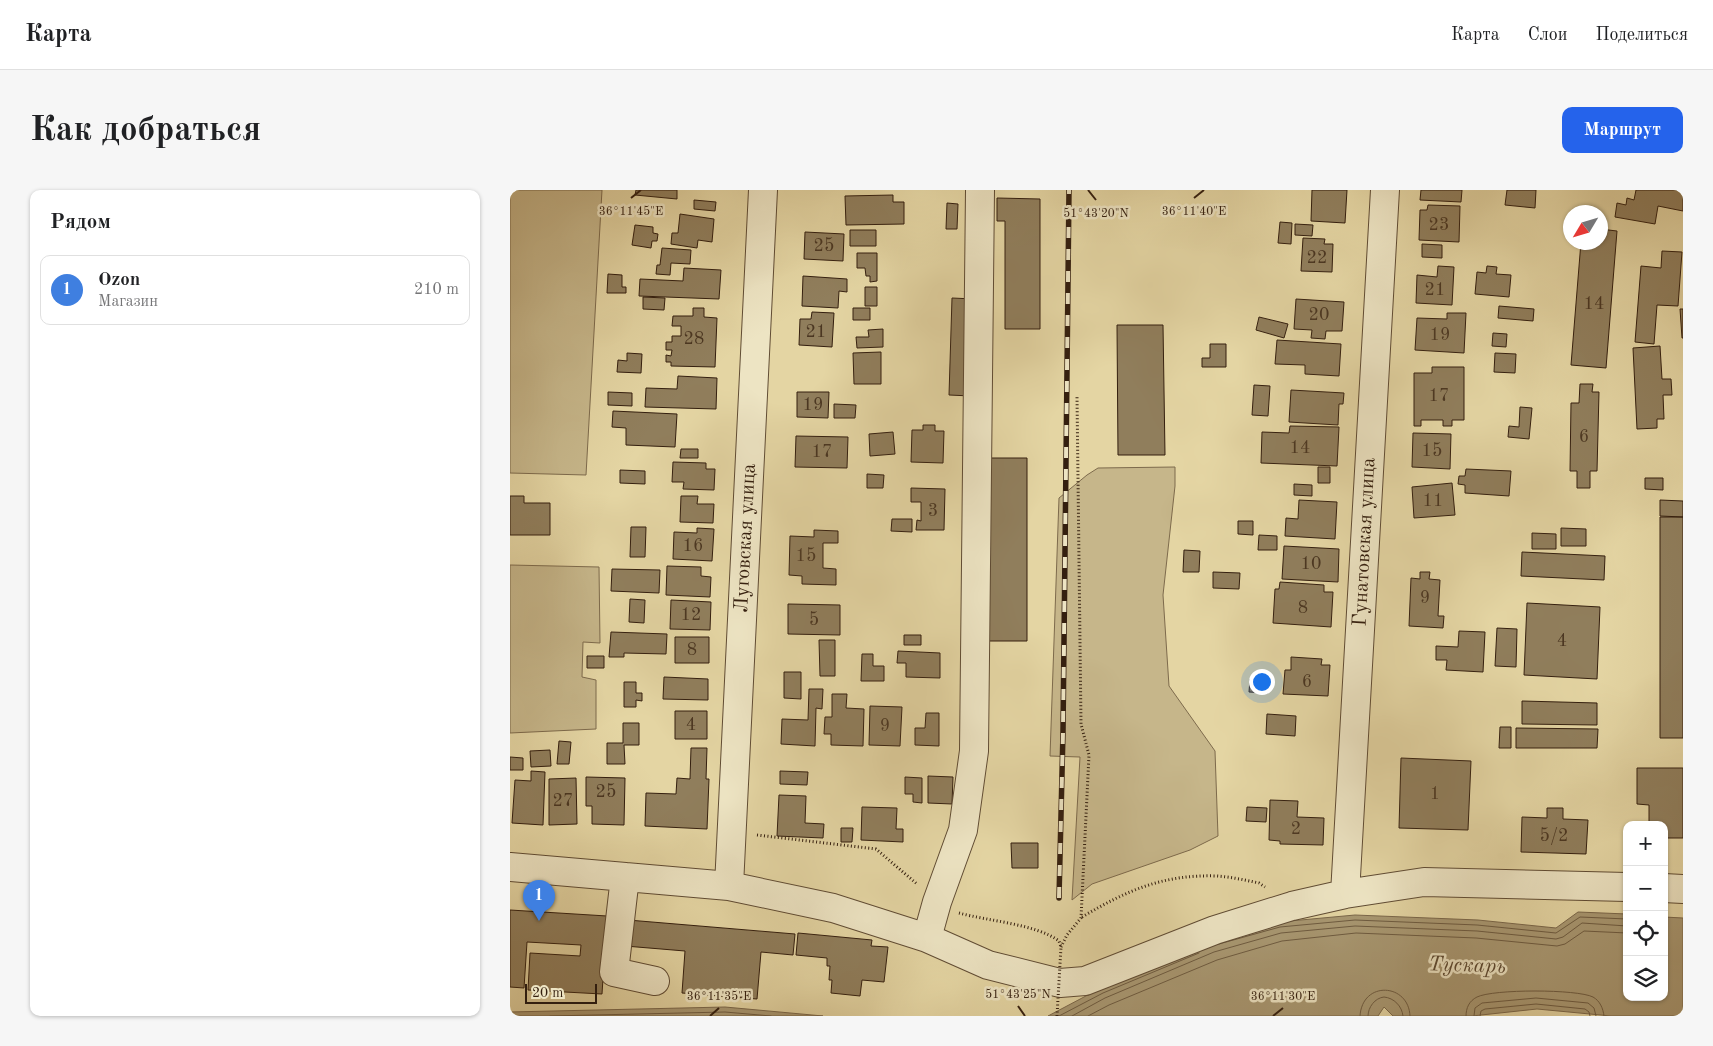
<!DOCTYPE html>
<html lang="ru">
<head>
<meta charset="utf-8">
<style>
	body { margin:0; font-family:"Old Standard TT",serif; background:#f6f6f6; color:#202124 }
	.controls { position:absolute; right:15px; bottom:15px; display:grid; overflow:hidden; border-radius:10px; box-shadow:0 1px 4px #0004 }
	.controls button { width:45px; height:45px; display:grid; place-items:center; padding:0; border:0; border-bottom:1px solid #e0e0e0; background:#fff; color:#202124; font:25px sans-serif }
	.compass { position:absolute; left:1053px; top:15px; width:45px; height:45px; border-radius:50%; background:#fff; box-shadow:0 1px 4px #0004; rotate:232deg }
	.scale { position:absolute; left:15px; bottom:12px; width:72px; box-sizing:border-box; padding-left:5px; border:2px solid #341f0f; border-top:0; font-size:14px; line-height:18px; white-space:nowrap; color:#341f0f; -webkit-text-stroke:4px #ede4c3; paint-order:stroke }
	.you { position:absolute; left:751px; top:491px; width:18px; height:18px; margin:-12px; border:4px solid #fff; border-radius:50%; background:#1a73e8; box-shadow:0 0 0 8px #1a73e833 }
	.badge { display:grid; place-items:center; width:32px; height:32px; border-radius:50%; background:#2563eb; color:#fff; font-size:16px; font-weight:700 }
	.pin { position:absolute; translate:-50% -41px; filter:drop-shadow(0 1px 2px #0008) }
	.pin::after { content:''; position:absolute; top:26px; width:18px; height:15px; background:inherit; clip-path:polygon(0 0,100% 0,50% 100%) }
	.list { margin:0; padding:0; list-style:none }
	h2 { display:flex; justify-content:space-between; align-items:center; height:65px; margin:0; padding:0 20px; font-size:21px }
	h2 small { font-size:16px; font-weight:400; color:#757577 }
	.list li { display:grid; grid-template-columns:32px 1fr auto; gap:15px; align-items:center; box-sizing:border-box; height:70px; margin:0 10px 10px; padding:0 10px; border:1px solid #e0e0e0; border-radius:10px }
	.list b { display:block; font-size:19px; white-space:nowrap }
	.list p { margin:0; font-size:16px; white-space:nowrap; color:#757577 }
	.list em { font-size:16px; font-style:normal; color:#757577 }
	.icon { flex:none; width:28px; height:28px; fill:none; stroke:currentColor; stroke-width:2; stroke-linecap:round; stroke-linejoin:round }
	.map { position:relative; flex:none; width:1173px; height:826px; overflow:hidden; border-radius:10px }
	header { display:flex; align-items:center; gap:30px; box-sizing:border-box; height:70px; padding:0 25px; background:#fff; border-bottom:1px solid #e0e0e0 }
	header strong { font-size:24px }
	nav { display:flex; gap:28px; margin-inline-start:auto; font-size:18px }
	.intro { display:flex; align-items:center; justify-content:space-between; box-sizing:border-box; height:120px; padding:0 30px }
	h1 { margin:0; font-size:35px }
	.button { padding:12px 22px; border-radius:10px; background:#2563eb; color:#fff; font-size:18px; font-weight:700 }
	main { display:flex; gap:30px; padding:0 30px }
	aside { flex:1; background:#fff; border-radius:10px; box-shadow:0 1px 4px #0004 }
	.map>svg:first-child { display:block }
	.green { fill:#c6b68a; stroke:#7d6a4c }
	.water { fill:#a89771; stroke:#7a674a }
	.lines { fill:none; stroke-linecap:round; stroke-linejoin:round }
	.shore { stroke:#6e5b40; stroke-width:1 }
	.building { fill:#907e5c; stroke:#341f0f }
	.minor-casing { stroke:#604c34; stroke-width:30 }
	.path { stroke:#341f0f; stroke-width:3; stroke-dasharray:1 2.5; stroke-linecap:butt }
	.minor { stroke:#ede4c3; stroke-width:28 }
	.rail-casing { stroke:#341f0f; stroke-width:5.5 }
	.rail { stroke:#ede4c3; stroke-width:4; stroke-dasharray:11; stroke-linecap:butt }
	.path-bridge { stroke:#341f0f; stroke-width:3; stroke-dasharray:1 2.5; stroke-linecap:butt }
	.ticks { fill:none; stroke:#341f0f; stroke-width:2 }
	.labels { text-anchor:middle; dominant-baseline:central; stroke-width:5; stroke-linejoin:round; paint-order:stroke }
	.number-label { font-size:18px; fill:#4b3722 }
	.street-label { font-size:20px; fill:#341f0f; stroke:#ede4c3 }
	.water-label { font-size:21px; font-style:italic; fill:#5d4931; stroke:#ede4c3 }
	.ticks-label { font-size:12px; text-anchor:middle; fill:#341f0f; stroke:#ede4c3; stroke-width:5; stroke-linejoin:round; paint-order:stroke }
</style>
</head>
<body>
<header>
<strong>Карта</strong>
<nav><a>Карта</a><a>Слои</a><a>Поделиться</a></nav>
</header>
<div class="intro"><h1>Как добраться</h1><a class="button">Маршрут</a></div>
<main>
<aside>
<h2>Рядом<small></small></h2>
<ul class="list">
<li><span class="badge" style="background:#3f7fe0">1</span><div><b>Ozon</b><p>Магазин</p></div><em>210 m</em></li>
</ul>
</aside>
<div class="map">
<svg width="1173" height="826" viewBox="0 0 1173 826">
	<rect width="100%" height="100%" fill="#e4d5a3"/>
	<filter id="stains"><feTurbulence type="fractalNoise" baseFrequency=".004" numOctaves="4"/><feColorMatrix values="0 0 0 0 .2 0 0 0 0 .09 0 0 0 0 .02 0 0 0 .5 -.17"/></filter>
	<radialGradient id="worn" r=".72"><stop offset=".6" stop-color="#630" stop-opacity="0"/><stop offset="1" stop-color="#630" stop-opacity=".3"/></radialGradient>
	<path class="green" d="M0,0H92L76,285L0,283Z
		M665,277V296L653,405L659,496L705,561L708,646L680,660L582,694L562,710L570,567L540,566L549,308L577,285L588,278Z
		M0,375L89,377L90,453L73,452L72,487L86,490V539L0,543Z"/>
	<path class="water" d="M1068,722L1117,724V807H1154V727L1173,728V826H1101L1027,819L962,826H883L874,817L868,826H538L591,798L700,752L769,732L845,725L968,730L1046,738Z
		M215,817L313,826H0V822Z"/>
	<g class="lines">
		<path class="shore" d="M709,754L770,737L845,730L967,735L1046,743L1070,727L1117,729
			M40,826L215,822L261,826
			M549,826L593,803L689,763
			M562,826L595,808L704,762L771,743L845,736L967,741L1046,749L1053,747L1072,733L1117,736
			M578,826L599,815L707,770L772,751L846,743L966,748L1047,756L1055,754L1074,741L1117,743
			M850,826C852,790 899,793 900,826
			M858,826C858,817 865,808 874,807C884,808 892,816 893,826
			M956,826C956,818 959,811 967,807C983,799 1067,799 1083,807C1090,811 1093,818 1094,826
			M964,826L965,818L972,813L1026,808L1078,813L1084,818L1086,826
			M970,826L971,821L975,819L1026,814L1075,819L1079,822L1080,826"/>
	</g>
	<path class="building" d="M126,0H167V9L125,5Z
		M802,0H837L835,33L801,31Z
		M911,0H952L951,12L910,10Z
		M997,0H1026L1025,18L995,15Z
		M1126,0H1173V21L1148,16L1145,34L1105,27L1107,13L1116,15L1117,8L1124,10Z
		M383,5V12H394V34L336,35L335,6Z
		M487,8L530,9V139H495V31H487Z
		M184,10L206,12L205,21L184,19Z
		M437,13L448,14L447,39H436Z
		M918,15L950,16L949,52L909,50L910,20H917Z
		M170,24L204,29L202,52L188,50L187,58L161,54L162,43H168Z
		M770,32L782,33L781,54L768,53Z
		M785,34L803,35L802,46L785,45Z
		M125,35L143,37V43L148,44L147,51H142L141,58L122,55Z
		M1090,39L1107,41L1096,178L1061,175L1071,52H1090Z
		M340,40H366V56H340Z
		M295,42L334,44L333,71L294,69Z
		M793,48L815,49L814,54H823L822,82L791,81Z
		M912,54L932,55V68L912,67Z
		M152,58L181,60L180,74L161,73L160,85L146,84L147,75H150Z
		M1152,61L1172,62L1168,116L1147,115L1144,154L1125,152L1131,76L1151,78Z
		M347,63H367V91L360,92V86H356L355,78H347Z
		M928,76L944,77L942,115L906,113L907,85L927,87Z
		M977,76L987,77L986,84L1001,85L999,107L965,104L967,82L976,83Z
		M174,78L211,80L209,109L129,106L130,89L173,91Z
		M98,84L112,85V97H116V103H97Z
		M293,86L337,89V102L329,101L328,118L292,116Z
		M355,97H367V116H355Z
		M133,107L155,108L154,120L133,119Z
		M442,108L464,109L461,206L439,205Z
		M786,109L834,112L832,141H816L815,149L801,148L802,140L784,139Z
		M989,116L1024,119L1023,131L988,128Z
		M183,118H194V127L207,128L205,177L161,176V172H156V165L161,166L162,160H156V152H162V146H171V136H162L163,126H183Z
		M343,118H360V130H343Z
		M1170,119H1173V148H1172Z
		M302,122L324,123L322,157L289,155L290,129H301Z
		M937,123H956L954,163L905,160L907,128L937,129Z
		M749,127L778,134L774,148L746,140Z
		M607,135H653L655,265H608Z
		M373,139V157L347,158L346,147H359L358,140Z
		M983,143L997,144L996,157L982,156Z
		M767,150L831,154L829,186L795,184V175L765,174Z
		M700,154H716V177H692V168H700Z
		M1150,156L1152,189H1161L1162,205H1153L1154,229H1147V238L1127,239L1123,158Z
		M371,162V194H344L343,163Z
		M117,163L132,164L131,183L107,182L108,170L117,171Z
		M985,163L1006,164L1005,183L984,182Z
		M922,177H954V230H942V236H933V230H911V236H904V183H922Z
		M168,186L207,188L206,219L135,217L136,198L167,199Z
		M1070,194H1083L1082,202H1089L1087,281H1080V298H1067V281H1060L1061,213H1069Z
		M744,195L760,196L758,226L742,225Z
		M781,200L834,203L833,214H829L828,235L779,232Z
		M98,202L122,203V216L98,215Z
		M287,202H319L318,228L287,227Z
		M324,214L346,215L345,228H324Z
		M1010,217L1022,218L1019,249L998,247L999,236L1009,237Z
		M103,221L167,224L165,257L116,255V238L102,237Z
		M413,235H425V241H434L433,273L401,272L402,240H413Z
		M780,236L829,237L827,276L751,273L752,242L779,243Z
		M383,242L385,264L360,266L359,244Z
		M903,243L941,244L940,279L902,277Z
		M286,246L338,247L337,278L285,277Z
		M171,259H188V268H170Z
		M477,268H517V451H477Z
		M163,272L196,273V279H205L204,300L173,299L174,292H162Z
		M808,277H820V293H808Z
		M956,279L1001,281L999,306L955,303V295L948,294L949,286H955Z
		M110,280L135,281V294L110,293Z
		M357,284L374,285L373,298H357Z
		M1135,288H1153V300L1135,299Z
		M942,293L945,325L904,328L902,297Z
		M784,294L802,295V306L784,305Z
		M401,298L435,299L434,340H406L407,330L411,331V312H401Z
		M0,306H14V313H40V345H0Z
		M171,306H188L187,314H204L203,333L170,332Z
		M789,310L827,312L825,349L775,346L776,328L788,329Z
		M1150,310L1173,311V327L1150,326Z
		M1150,327H1173V548H1150Z
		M382,329H402V342L381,341Z
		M728,331H743V345L728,344Z
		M121,337H136L135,367H120Z
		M187,338L204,339L202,371L163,369L164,342L187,343Z
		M1051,338L1076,339V356H1051Z
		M304,340L328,341V353H313V378L326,379V395L292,394V386L279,385L280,346L304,347Z
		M1022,343L1046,344V359H1022Z
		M749,345L767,346V360H748Z
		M774,356L829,359L828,392L772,389Z
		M674,360L690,361L689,382H673Z
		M1012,362L1095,366L1094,390L1011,386Z
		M157,376L191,377V386L201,387L200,407L156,405Z
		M102,379L150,380L149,403L101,401Z
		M703,382L730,383L729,399L703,398Z
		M910,382H920L919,389L930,390L928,426H934L933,438L899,436L901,388L910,389Z
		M770,392L814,395V402H823L821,437L763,433L765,399H769Z
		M120,409L135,410L134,433L119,432Z
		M161,410L201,412L200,440L160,439Z
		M1017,413L1090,417L1087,489L1014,485Z
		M278,414L330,415V445L278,444Z
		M987,438L1007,439L1006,477L985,476Z
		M949,441L975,442L973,482L936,480L937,470H926V456L948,457Z
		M101,442L157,444L156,464L114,463V467H99Z
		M394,445H411V455H394Z
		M165,447H199V473H165Z
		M309,450H325V486H310Z
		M388,461L430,463V488L396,487V473H387Z
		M352,464H363V476H374V491H351Z
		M77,466H94V478H77Z
		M781,467L812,469L811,475H820L818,506L773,504L775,480H781Z
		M274,482H291V509L274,508Z
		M154,487L198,489V510L153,509Z
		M740,489L759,490L758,503L739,502Z
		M114,492H126V503H132V511L126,510V517H114Z
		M299,499H313L312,519L306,518L305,556L271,554L272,529L298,530Z
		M322,504H337L336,518L354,519L353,556L321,555V544H314L315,527H322Z
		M1012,511L1087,513V535L1012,534Z
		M360,516L392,517L390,556L359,555Z
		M165,521H197V549H165Z
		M416,523H429V556L405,555V538H415Z
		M757,524L786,526L785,546L756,544Z
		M113,533H129V555H114L115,574H97V553H113Z
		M990,537H1001V558H989Z
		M1006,538L1088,539L1087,558H1006Z
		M49,551L61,552L59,574H47Z
		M181,558H197L196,589H199L197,639L135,636L136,603L166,604L167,588L180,589Z
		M40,560L41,576L21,577L20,561Z
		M0,567L13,568V580H0Z
		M891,568L961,571L958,640L889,638Z
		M1127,578H1173V648H1154V635H1139V615L1127,614Z
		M21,581L35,582L33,635L2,633L5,590L21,591Z
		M270,581L298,582L297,595L270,594Z
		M418,586L443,587L442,614L418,613Z
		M76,587L115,588L114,635L82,634V616H76Z
		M395,587L412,588V613L403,612V604H395Z
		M66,588L67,634L39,635V589Z
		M269,605L296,606L295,633L314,634L313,648L267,646Z
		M760,610L788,611L787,627L814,628L813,655L770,654V651L759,650Z
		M352,617L387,618L386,639H393V652L351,650Z
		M737,617L757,618L756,632L736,631Z
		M1037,618H1053V629L1078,630L1076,664L1011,662L1012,627L1037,628Z
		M331,638H343L342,652H331Z
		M501,653H528V678H502Z
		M0,720L97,726L92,804L18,800L20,763L70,766L71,755L17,752L14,798L0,797Z
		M118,730L285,744L283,765L251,762L247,809L172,803L175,761L115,756Z
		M288,743L362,750L361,756L378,757L374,792L352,790L350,806L321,803L322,790H319L320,776H317V768L286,765Z"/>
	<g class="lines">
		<defs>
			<path id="minor" d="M0,677L219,696L323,718L417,748L478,775L550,793L575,791L705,740L782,716L835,704L914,692L1117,697
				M115,687L104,782L145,791
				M219,696L253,0
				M1154,698L1173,699
				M835,704L875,0
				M417,748L427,712L453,640L464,561L470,0"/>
		</defs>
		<use href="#minor" class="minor-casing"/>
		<path class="path" d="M247,645L366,659L407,694
			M449,723C478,731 526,734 549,751L551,757
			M572,727C616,701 653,684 707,686C721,687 735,690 749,693L755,697
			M551,757L557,745L571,728L579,565L571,534L567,206"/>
		<use href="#minor" class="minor"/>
		<defs>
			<path id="rail" d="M549,708L553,542L559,0"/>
		</defs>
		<use href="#rail" class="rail-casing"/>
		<use href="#rail" class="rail"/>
		<path class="path-bridge" d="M547,826L551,757"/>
	</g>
	<path class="ticks" d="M578,0L586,10M121,8L131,0M684,8L694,0M508,816L515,826M200,826L209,818M763,826L773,818"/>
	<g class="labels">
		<g class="number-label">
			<text x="929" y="35">23</text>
			<text x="314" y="56">25</text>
			<text x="807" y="68">22</text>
			<text x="925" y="100">21</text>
			<text x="1084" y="114">14</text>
			<text x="809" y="125">20</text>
			<text x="306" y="142">21</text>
			<text x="930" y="145">19</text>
			<text x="184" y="149">28</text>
			<text x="929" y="206">17</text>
			<text x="303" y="215">19</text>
			<text x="1074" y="247">6</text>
			<text x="790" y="258">14</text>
			<text x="922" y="261">15</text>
			<text x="312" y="262">17</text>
			<text x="923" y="311">11</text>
			<text x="423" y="321">3</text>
			<text x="183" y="356">16</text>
			<text x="296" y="366">15</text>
			<text x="801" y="374">10</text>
			<text x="915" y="408">9</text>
			<text x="793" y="418">8</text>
			<text x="181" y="425">12</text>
			<text x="304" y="430">5</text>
			<text x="1052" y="451">4</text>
			<text x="182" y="460">8</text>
			<text x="797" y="492">6</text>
			<text x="181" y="535">4</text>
			<text x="375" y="536">9</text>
			<text x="96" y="602">25</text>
			<text x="925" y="604">1</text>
			<text x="53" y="611">27</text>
			<text x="786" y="639">2</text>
			<text x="1044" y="646">5/2</text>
		</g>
		<g class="street-label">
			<text transform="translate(236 348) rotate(-87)">Луговская улица</text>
			<text transform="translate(855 352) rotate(-87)">Гунатовская улица</text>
		</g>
		<g class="water-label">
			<text transform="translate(957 776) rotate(2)">Тускарь</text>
		</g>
	</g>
	<g class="ticks-label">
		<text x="121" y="25">36°11'45"E</text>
		<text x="684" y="25">36°11'40"E</text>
		<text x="586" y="27">51°43'20"N</text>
		<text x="508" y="808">51°43'25"N</text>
		<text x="209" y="810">36°11'35"E</text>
		<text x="773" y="810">36°11'30"E</text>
	</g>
	<rect width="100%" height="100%" filter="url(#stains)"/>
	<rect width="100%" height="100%" fill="url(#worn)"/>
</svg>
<div class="controls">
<button>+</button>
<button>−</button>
<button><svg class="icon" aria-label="locate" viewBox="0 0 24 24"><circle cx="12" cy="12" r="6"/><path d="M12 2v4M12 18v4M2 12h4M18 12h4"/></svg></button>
<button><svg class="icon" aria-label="layers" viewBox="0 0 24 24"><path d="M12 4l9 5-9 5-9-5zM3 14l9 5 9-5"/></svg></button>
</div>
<svg class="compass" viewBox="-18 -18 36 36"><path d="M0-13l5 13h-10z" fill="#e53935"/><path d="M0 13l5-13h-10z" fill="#757577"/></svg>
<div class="scale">20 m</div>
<div class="you"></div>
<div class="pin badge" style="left:29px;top:731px;background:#3f7fe0">1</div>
</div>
</main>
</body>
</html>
